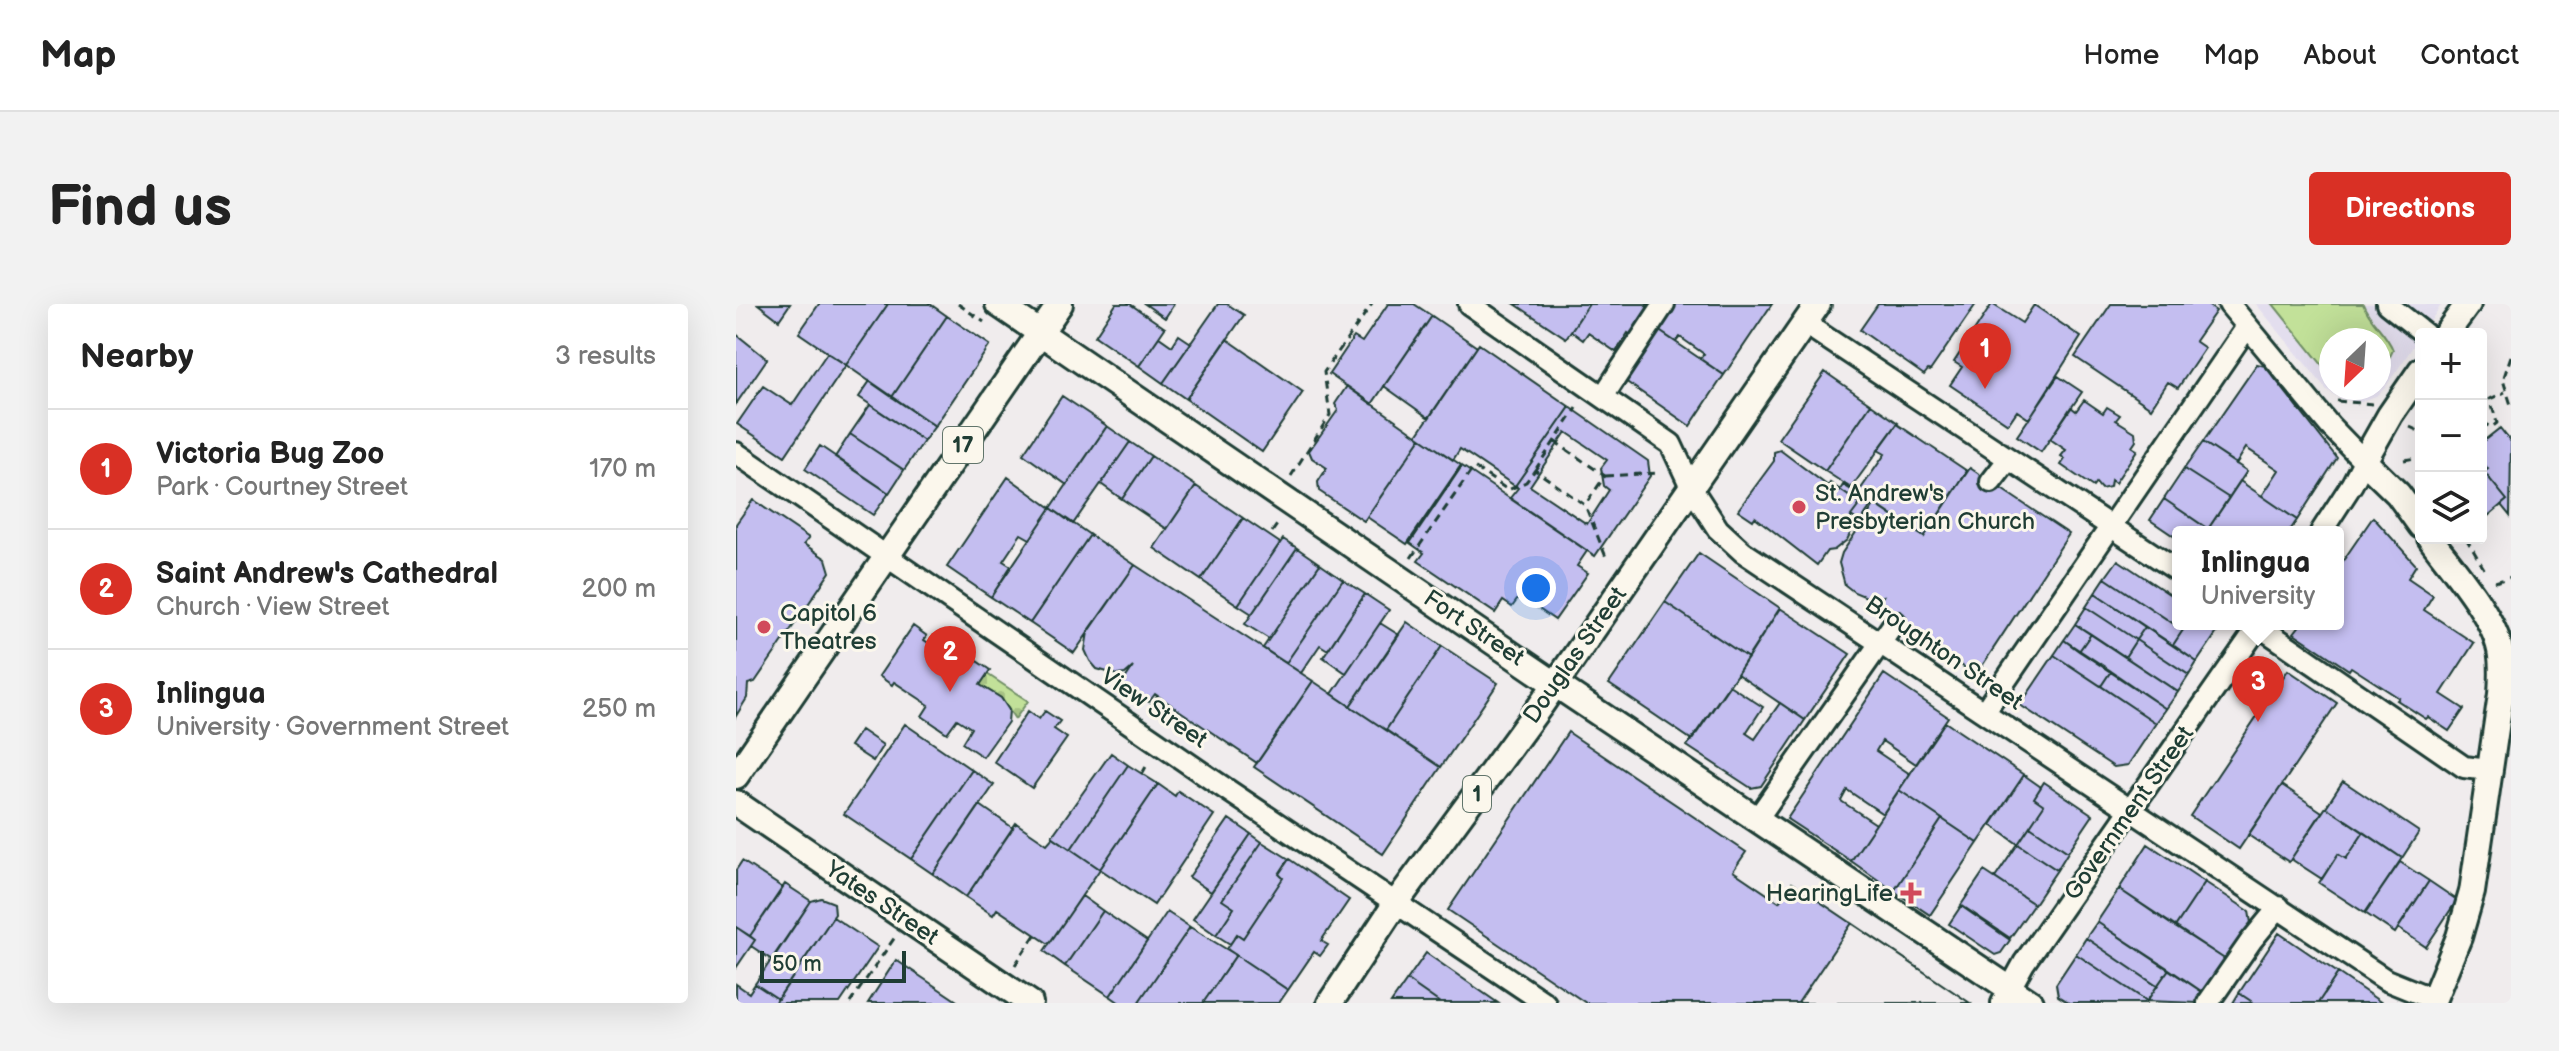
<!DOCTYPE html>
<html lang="en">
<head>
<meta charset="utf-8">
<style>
	body { margin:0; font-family:"Balsamiq Sans",sans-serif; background:#f2f2f2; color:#222 }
	.controls { position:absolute; right:24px; top:24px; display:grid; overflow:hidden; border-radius:8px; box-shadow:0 8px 32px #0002 }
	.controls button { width:72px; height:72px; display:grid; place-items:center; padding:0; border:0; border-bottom:2px solid #e0e0e0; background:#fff; color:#222; font:40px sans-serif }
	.compass { position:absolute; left:1583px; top:24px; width:72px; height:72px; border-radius:50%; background:#fff; box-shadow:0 8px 32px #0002; rotate:205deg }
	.scale { position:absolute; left:24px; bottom:20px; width:146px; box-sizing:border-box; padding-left:8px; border:4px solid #1f3d34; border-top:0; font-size:22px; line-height:28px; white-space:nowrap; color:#1f3d34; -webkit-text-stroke:6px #fbf7ec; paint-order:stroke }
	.you { position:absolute; left:800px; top:284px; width:28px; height:28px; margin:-20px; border:6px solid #fff; border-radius:50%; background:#1a73e8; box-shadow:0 0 0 12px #1a73e833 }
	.badge { display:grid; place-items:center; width:52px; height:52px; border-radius:50%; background:#d93025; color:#fff; font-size:26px; font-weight:700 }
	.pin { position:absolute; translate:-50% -66px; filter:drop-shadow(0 2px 4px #0008) }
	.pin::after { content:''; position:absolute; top:42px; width:28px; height:24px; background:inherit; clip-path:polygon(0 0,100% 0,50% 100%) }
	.popup { position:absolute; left:1436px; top:222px; width:172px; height:104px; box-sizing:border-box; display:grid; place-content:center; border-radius:8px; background:#fff; filter:drop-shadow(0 2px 6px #0005); font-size:26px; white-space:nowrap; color:#767676 }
	.popup b { font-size:30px; color:#222 }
	.popup::after { content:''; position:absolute; left:50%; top:100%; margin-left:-16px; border:16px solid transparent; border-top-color:#fff }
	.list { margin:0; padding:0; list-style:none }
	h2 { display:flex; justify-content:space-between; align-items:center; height:104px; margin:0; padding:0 32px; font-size:34px }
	h2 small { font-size:26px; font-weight:400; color:#767676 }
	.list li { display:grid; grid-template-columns:52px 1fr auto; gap:24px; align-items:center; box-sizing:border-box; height:120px; padding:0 32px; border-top:2px solid #e0e0e0 }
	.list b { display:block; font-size:30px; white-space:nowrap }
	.list p { margin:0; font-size:26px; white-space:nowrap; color:#767676 }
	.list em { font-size:26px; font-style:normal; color:#767676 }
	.icon { flex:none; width:44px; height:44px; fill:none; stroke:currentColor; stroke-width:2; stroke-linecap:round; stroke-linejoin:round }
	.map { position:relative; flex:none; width:1775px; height:699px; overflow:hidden; border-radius:8px }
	header { display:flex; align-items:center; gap:48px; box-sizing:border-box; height:112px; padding:0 40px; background:#fff; border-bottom:2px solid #e0e0e0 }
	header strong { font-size:38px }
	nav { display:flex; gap:44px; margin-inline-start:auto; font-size:28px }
	.intro { display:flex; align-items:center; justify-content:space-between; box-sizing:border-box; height:192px; padding:0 48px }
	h1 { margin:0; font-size:56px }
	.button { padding:20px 36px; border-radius:8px; background:#d93025; color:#fff; font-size:28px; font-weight:700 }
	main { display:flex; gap:48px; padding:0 48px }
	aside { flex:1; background:#fff; border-radius:8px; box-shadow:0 8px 32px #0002 }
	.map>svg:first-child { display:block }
	.built { fill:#e3deee; fill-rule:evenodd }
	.cemetery { fill:url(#cemetery-stones); stroke:#708f66; stroke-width:2 }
	.garden { fill:#c2e199; stroke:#708f66; stroke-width:2 }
	.building { fill:#c4bef0; stroke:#1f3d34; stroke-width:2; fill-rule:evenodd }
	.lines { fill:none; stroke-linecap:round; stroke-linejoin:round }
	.minor-casing { stroke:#1f3d34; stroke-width:26 }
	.major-casing { stroke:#1f3d34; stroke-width:30 }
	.path { stroke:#1f3d34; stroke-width:3; stroke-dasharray:8 6; stroke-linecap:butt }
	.minor { stroke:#fbf7ec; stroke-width:20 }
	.major { stroke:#fbf7ec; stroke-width:24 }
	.poi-dot { fill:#d1495b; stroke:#fbf7ec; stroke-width:3 }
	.labels { text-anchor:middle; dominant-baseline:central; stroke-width:6; stroke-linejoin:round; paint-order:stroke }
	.shield { fill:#fbf7ec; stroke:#61756b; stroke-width:2 }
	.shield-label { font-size:22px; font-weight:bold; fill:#1f3d34 }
	.poi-label { font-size:24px; fill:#1f3d34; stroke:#fbf7ec; text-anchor:start }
	.street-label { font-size:24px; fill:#1f3d34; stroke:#fbf7ec }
</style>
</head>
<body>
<header>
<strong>Map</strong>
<nav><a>Home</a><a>Map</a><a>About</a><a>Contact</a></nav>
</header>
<div class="intro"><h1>Find us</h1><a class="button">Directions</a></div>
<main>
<aside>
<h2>Nearby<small>3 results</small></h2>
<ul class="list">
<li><span class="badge">1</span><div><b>Victoria Bug Zoo</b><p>Park · Courtney Street</p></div><em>170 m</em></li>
<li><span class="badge">2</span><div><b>Saint Andrew's Cathedral</b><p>Church · View Street</p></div><em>200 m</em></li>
<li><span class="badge">3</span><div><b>Inlingua</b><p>University · Government Street</p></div><em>250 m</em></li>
</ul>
</aside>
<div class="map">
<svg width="1775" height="699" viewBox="0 0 1775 699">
	<defs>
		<pattern id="cemetery-stones" width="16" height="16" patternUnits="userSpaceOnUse" patternTransform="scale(2)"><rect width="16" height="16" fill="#c2e199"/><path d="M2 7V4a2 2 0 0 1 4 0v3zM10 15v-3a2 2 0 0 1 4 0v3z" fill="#a6c284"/></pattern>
	</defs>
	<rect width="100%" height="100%" fill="#f0eced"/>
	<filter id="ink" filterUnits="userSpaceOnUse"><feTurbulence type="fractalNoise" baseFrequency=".0125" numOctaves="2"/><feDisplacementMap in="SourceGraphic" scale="16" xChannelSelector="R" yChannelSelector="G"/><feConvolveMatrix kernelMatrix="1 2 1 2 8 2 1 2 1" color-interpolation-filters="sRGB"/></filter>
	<g filter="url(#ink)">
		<path class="built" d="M1520,0H1706L1649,84L1640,92L1622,98L1603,94L1591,86ZM1595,36H1643V84H1595Z"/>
		<path class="cemetery" d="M251,370L292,397L279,415L265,394L244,381Z"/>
		<path class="garden" d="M1537,0H1627C1634,18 1650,28 1657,46L1649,63H1643V36H1595V72Z"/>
		<path class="building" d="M22,0H54L43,16Z
			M83,0H152L110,61L63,29Z
			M152,0H194L211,12L156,93L110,61Z
			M380,0H394L429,24L403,62L359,32Z
			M409,0H438L429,14Z
			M482,0H491L508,11L450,95L427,79Z
			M652,0H678L696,12L636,100L593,70L618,33L626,38Z
			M779,0H853L830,34Z
			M853,0H912L910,2L920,9L902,36L892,29L880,48L852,29L847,36L835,27Z
			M931,0H1036L988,71L964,55L968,50L944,33L940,38L916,22Z
			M1142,0H1240L1194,67L1192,66L1188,71L1124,26Z
			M1256,0L1286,19L1298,1L1345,33L1293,115L1281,107L1272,120L1214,81L1226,63L1218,58Z
			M1375,0H1470L1480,7L1459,37L1469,44L1442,84L1432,78L1415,104L1339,53Z
			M211,12L254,41L199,122L156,93Z
			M696,12L741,43L693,114L648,82Z
			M916,22L988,71L954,122L882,72Z
			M0,30L31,55L0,100Z
			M443,31L455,39L427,79L403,62L423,33L436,42Z
			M491,35L567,88L526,148L450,95Z
			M743,40L834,103L779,182L724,145L717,156L681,131Z
			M91,49L110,61L49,152L1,120L27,82L56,101Z
			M1521,60L1529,62L1601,154L1561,216L1526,192L1543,166L1510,144L1500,160L1467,138Z
			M1089,68L1135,100L1089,167L1042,135Z
			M1322,72L1346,88L1305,148L1281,132Z
			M134,77L199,122L188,137L123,93Z
			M611,82L685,134L628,217L583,187L582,178L591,164L576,154L573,147L602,106L599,100Z
			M326,92L371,122L331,181L287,150Z
			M1348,96L1367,109L1371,103L1384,111L1380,116L1399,128L1400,137L1396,143L1401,146L1379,179L1375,176L1374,183L1365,185L1360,179L1357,183L1325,161L1329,155L1325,152L1330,146L1314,135L1335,103L1340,107Z
			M1135,100L1162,119L1115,184L1089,167Z
			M134,101L188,137L168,166L114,130Z
			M834,103L912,157L914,172L859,252L774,194L782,184L779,182ZM830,128L871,156L865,164L868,182L873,186L851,220L794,182Z
			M1161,120L1231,167L1188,233L1122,189L1149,150L1142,146Z
			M371,122L394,138L337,220L315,204Z
			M1764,124L1775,138L1774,212L1765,201L1771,196L1748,168L1752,165L1745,156V139Z
			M114,130L168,166L153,189L99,153Z
			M685,134L725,161L671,240L631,213Z
			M394,138L415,152L386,195L365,180Z
			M1467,138L1511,167L1493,194L1448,165Z
			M84,142L153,189L137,211L69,165Z
			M1044,146L1092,182L1094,179L1124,200L1115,212V228L1111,236L1098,246L1091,247L1081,261L1019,213L1017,216L1002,206L1038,157V148Z
			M415,152L460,182L431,225L386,195Z
			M1745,156L1752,165L1748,168L1771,196L1752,212L1745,203Z
			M726,162L851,247L841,262L852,269L819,316L784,292L776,303L767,297L759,309L682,257L688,249L674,239Z
			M1234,164L1333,230L1240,371L1139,304L1147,292L1135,295L1118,288L1109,281L1103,259L1106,249L1139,200L1188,233Z
			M1448,165L1493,194L1472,225L1428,195Z
			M272,173L315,204L294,235L285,230L267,257L275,262L255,293L211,263Z
			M1504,177L1561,216L1553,228H1470Z
			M1107,181L1137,199L1124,218L1115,212L1124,200L1104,186Z
			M460,182L507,214L465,276L418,244Z
			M1428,195L1472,225L1470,228H1442V235L1414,216Z
			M17,196L73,234L68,240L90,255L94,268L19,378L12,380L11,394L0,412V220Z
			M315,204L354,231L294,319L255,293Z
			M1637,213L1680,261L1672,274L1697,291L1688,306L1738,339L1705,390L1728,405L1713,427L1692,413L1690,415L1661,396L1663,394L1615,363L1613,366L1558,329L1565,320H1602V264Z
			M507,214L544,239L502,301L465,276Z
			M354,231L399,261L338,349L294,319Z
			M547,235L561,244L516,310L502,301Z
			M561,244L584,260L533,335L509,320Z
			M963,249L1044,304L1012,354L929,298Z
			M1382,256L1442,296V320H1451L1447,326L1369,274Z
			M584,260L607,276L550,359L527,344Z
			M399,261L577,377L521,459L419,390L413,398L385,381L397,363L389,370L382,371L361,365L354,357L349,346L352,328Z
			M1369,274L1447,326L1437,341L1359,289Z
			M607,276L629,290L592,346L584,341L565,369L550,359Z
			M1359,289L1409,323L1400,336L1350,303Z
			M629,290L653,306L610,369L587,353Z
			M929,298L1012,354L956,436L873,380Z
			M1350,303L1400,336L1389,353L1339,320Z
			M1044,304L1114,350L1069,416L1001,370Z
			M671,318L706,342L650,426L614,402Z
			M644,319L663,331L614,402L596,390Z
			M1339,320L1355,330L1343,347L1328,336Z
			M1451,320H1478L1484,324L1461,358L1437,341Z
			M177,322L191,332L188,336L209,350L212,347L225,355L229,349L254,366L244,381L265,394L273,406L272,418L247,453L226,439L235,424L221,415L211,429L186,412L193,401L158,378L156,381L143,372Z
			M1409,323L1461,358L1453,371L1400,336Z
			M1355,330L1442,388L1430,405L1343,347Z
			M1328,336L1375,367L1365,382L1318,351Z
			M1400,336L1453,371L1442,388L1389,353Z
			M706,342L762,379L705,463L650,426Z
			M1318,351L1420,419L1392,461L1378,463L1284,401Z
			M1552,366L1601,399L1503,545L1454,512Z
			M1375,367L1430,405L1420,419L1365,382Z
			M1148,370L1212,413L1180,460L1146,437L1140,447L1174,470L1147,510L1111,486L1105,497L1140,520L1115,557L1051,515Z
			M577,377L705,463L647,550L518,463Z
			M993,381L1027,403L1010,429L1019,435L1044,399L1069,416L1025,482L1015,484L951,442Z
			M292,407L303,415L309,407L324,417L318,425L331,434L296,484L258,458Z
			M1209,418L1288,471L1242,539L1163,486Z
			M169,420L236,466L175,555L108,510Z
			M125,426L147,441L137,457L114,442Z
			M832,428L1010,548L997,567L1043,598L1056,579L1234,699H850L712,606Z
			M375,449L392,461L335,545L316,532Z
			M392,461L422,480L364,565L335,545Z
			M236,466L258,481L197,570L175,555Z
			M1288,471L1305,483L1298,494L1308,501L1282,540L1255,521Z
			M1607,477L1683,528L1666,554L1590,503Z
			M1308,478L1357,511L1332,548L1294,522L1308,501L1298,494Z
			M422,480L439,492L442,487L478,511L418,601L364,565Z
			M1546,481L1586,508L1553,558L1512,531Z
			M1163,486L1206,515L1158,587L1115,557Z
			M244,501L277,524L230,593L197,570Z
			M1590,503L1628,528L1610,555L1602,550L1586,575L1555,555Z
			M493,515L515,530L475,588L453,573Z
			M1206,515L1242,539L1194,611L1158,587Z
			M280,519L311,540L317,533L364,565L313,640L261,605L257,611L230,593Z
			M1294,522L1332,548L1321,566L1282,540Z
			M1628,528L1666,554L1629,609L1583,579L1602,550L1610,555Z
			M515,530L526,538L486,596L498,604L480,631L457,615Z
			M526,538L553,555L543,570L547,574L507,634L501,630L494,640L480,631L498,604L486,596Z
			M1282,540L1321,566L1298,600L1259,574Z
			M1412,540L1469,578L1439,623L1383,585Z
			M553,555L613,596L585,637L592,641L584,652L578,648L552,686L491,645L501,630L507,634L547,574L543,570Z
			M6,557L47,584L14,632L0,623V566Z
			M1664,558L1693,577L1659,629L1629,609Z
			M1248,567L1298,600L1274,634L1225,601Z
			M1693,577L1721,596L1690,643L1662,624Z
			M1469,578L1513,607L1515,619L1490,656L1439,623Z
			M49,580L75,597L36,656L15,642L19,636L14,632Z
			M1383,585L1490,656L1468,689L1361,618Z
			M346,592L367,607L329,662L308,647Z
			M85,594L98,599L99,610L42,695L19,680L75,597Z
			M1225,602L1274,636L1265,649L1259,651L1213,620Z
			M367,607L411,637L374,692L329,662Z
			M431,608L454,623L402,699H384L374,692Z
			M97,613L142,643L104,699H39Z
			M1361,618L1433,665L1421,682L1350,634Z
			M1116,619L1234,699H1062Z
			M0,623L19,636L0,664Z
			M454,623L500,651L467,699H402Z
			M1543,629L1602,669L1582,699H1518L1503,689Z
			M1350,634L1421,682L1411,697L1340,650Z
			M690,649L762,699H704L671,676Z
			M1340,650L1411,697L1410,699H1333L1322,692L1320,680Z
			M500,651L552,686L543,699H467Z
			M160,656L224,699H132Z
			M1433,665L1468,689L1462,699L1411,697Z
			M1602,669L1646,699H1582Z
			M671,676L704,699H655Z
			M0,680L13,689L19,680L42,695L39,699H0Z
			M1503,689L1518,699H1497Z"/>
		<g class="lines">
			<defs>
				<path id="minor" d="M733,0L935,140L956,185L982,225L1007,248L1650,676L1697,695
					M1493,0L1594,122L1628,157L1616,180L1585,228
					M1651,0L1689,30
					M1068,19L1442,267
					M868,91L928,0
					M0,149L475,475L809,699
					M1255,178L1272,156
					M1520,320L1728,463L1753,466
					M1248,408L1511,23
					M1021,515L1159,318
					M1266,699L1288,659L1524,320
					M1472,699L1515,637L1543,603"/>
				<path id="major" d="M262,0L819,380L1295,699
					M1710,30L1732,0
					M1685,66L1654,111L1628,157L1662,190L1685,222
					M1694,234C1716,264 1757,310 1764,346C1767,361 1766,376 1765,390L1736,588L1723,633L1696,699
					M0,472L324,0
					M0,499L294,699
					M594,699L660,599L805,401L1082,0"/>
			</defs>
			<use href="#minor" class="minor-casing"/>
			<use href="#major" class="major-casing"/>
			<path class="path" d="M222,0L248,18
				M1775,52L1767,76L1775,101
				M1601,97L1637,100
				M1745,119L1756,123L1761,119L1754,95L1769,88
				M1674,123L1685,128
				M818,137L869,172L849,201
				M1668,156L1685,153
				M799,166L841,104
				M555,172L594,111L588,68L636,0
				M869,172L923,169
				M536,228L543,218
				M1730,234L1751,270
				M675,254L738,163L772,186L790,178L799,166L849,201L870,253
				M1759,278L1775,273
				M412,406L422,392
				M406,470L412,459
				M279,661L299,631
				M114,699L159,633"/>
			<use href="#minor" class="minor"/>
			<use href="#major" class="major"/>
		</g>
	</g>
	<g class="poi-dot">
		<circle cx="1063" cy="203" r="8"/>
		<circle cx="28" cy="323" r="8"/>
		<path d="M1171 577h8v8h8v8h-8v8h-8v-8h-8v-8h8z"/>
	</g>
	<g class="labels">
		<g class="shield">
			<rect x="207" y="123" width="40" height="36" rx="6"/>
			<rect x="727" y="472" width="28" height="36" rx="6"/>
		</g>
		<g class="shield-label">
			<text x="227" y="141">17</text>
			<text x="741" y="490">1</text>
		</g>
		<g class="poi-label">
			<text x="1079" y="189">St. Andrew's<tspan x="1079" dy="28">Presbyterian Church</tspan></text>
			<text x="44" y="309">Capitol 6<tspan x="44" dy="28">Theatres</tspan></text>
			<text x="1157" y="589" text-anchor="end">HearingLife</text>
		</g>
		<g class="street-label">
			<text transform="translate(738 324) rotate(34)">Fort Street</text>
			<text transform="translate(1208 349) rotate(34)">Broughton Street</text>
			<text transform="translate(839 351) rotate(-55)">Douglas Street</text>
			<text transform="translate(418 404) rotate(34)">View Street</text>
			<text transform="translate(1393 509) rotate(-55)">Government Street</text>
			<text transform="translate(146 599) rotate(34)">Yates Street</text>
		</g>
	</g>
</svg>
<div class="controls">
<button>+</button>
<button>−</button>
<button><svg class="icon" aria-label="layers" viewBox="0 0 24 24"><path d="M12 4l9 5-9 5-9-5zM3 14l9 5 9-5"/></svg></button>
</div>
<svg class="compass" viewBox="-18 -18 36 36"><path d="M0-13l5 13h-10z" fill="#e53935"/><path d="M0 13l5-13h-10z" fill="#767676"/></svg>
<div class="scale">50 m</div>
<div class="you"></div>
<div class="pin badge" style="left:1249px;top:85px">1</div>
<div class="pin badge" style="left:214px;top:388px">2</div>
<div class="pin badge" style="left:1522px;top:418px">3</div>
<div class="popup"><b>Inlingua</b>University</div>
</div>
</main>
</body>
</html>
